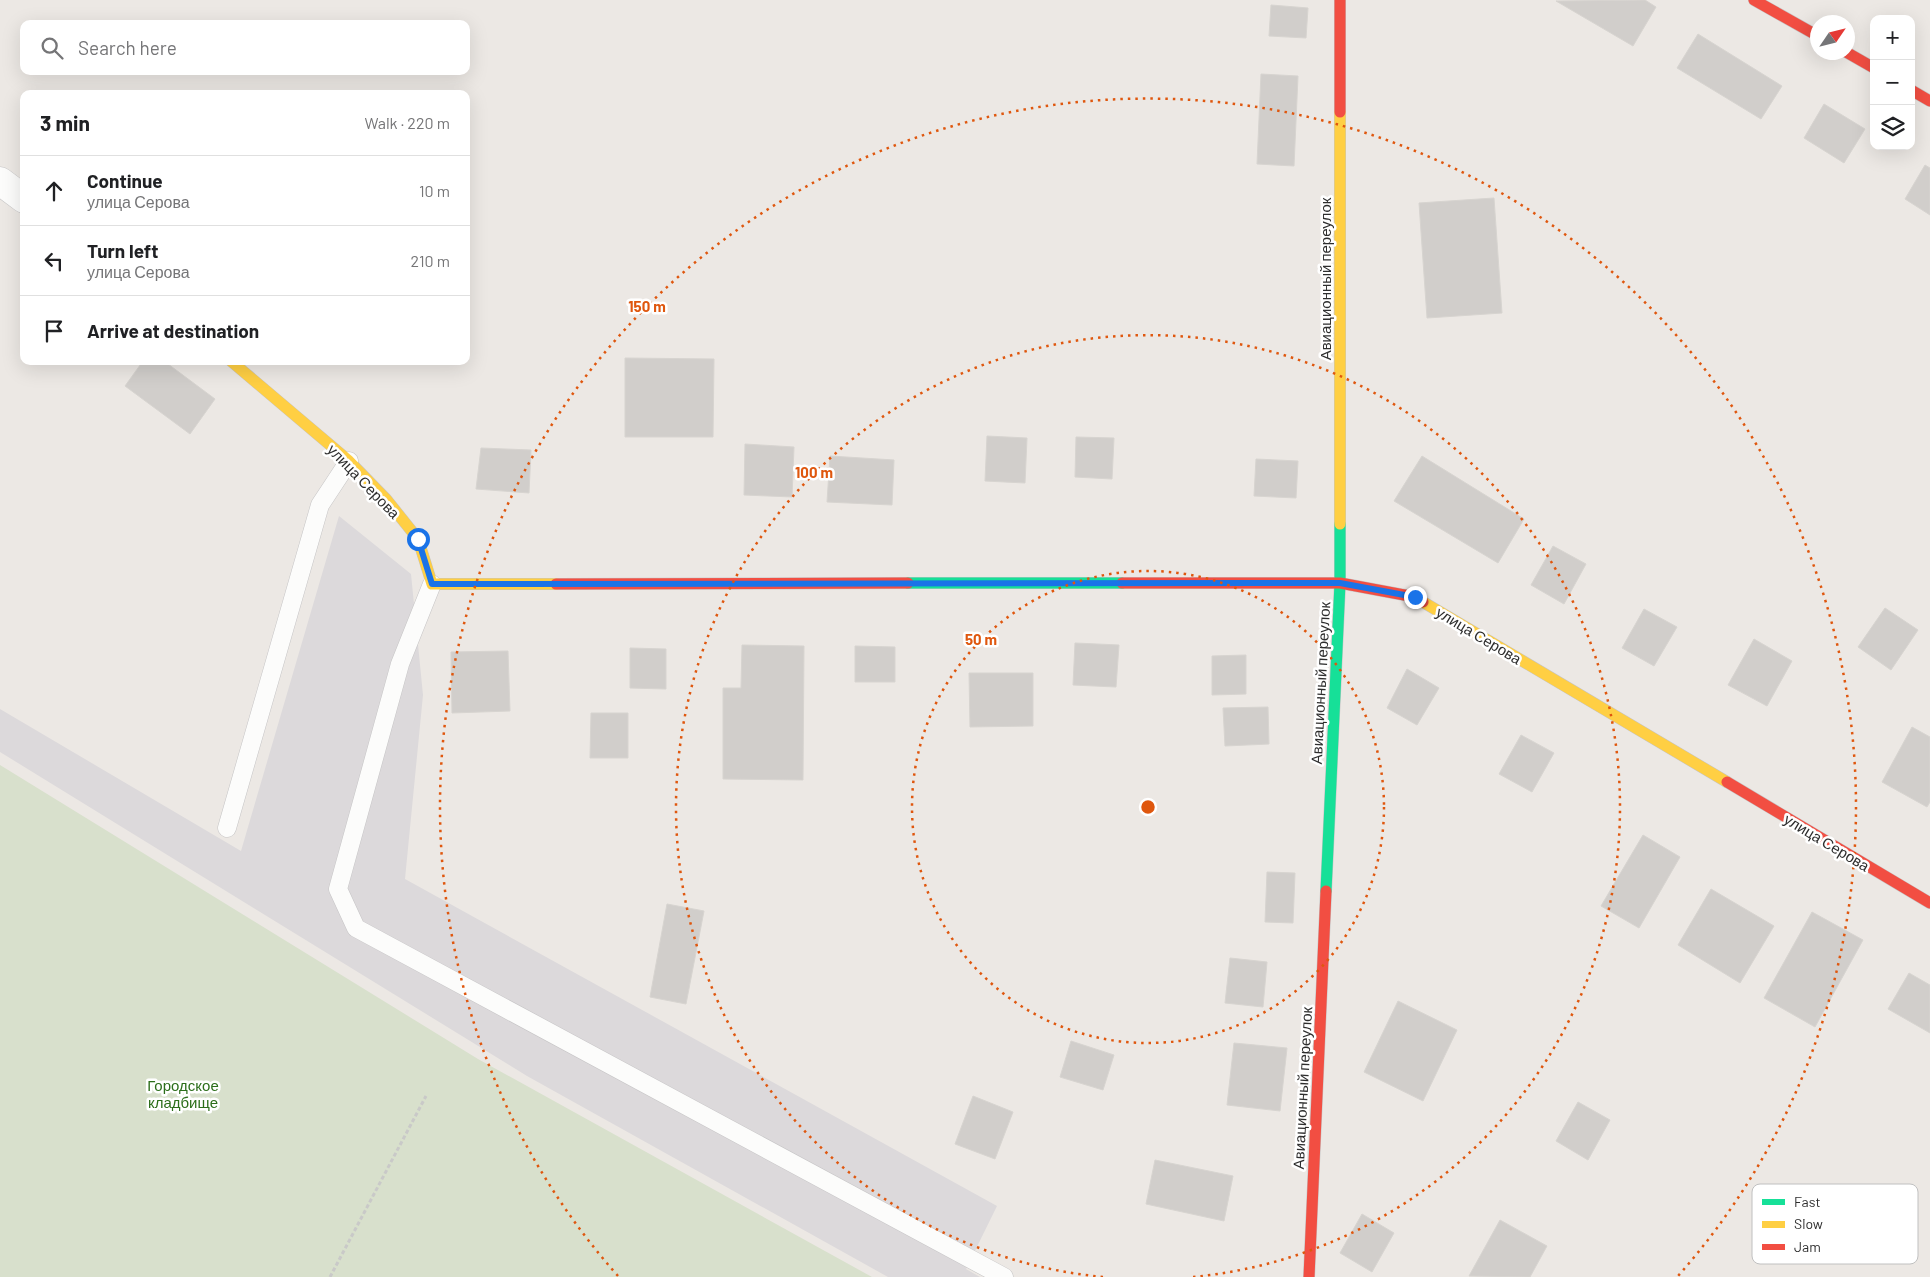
<!DOCTYPE html>
<html lang="en">
<head>
<meta charset="utf-8">
<style>
	body { margin:0; font-family:Barlow,sans-serif; background:#f6f6f6; color:#202124 }
	.controls { position:absolute; right:15px; top:15px; display:grid; overflow:hidden; border-radius:10px; box-shadow:0 5px 20px #0002 }
	.controls button { width:45px; height:45px; display:grid; place-items:center; padding:0; border:0; border-bottom:1px solid #e0e0e0; background:#fff; color:#202124; font:25px sans-serif }
	.compass { position:absolute; left:1810px; top:15px; width:45px; height:45px; border-radius:50%; background:#fff; box-shadow:0 5px 20px #0002; rotate:55deg }
	.stop { position:absolute; width:15px; height:15px; margin:-11px; border:4px solid #1a73e8; border-radius:50%; background:#fff }
	.stop.end { background:#1a73e8; border-color:#fff; box-shadow:0 1px 5px #0008 }
	.list { margin:0; padding:0; list-style:none }
	h2 { display:flex; justify-content:space-between; align-items:center; height:65px; margin:0; padding:0 20px; font-size:21px }
	h2 small { font-size:16px; font-weight:400; color:#757577 }
	.list li { display:grid; grid-template-columns:32px 1fr auto; gap:15px; align-items:center; box-sizing:border-box; height:70px; padding:0 20px; border-top:1px solid #e0e0e0 }
	.list b { display:block; font-size:19px; white-space:nowrap }
	.list p { margin:0; font-size:16px; white-space:nowrap; color:#757577 }
	.list em { font-size:16px; font-style:normal; color:#757577 }
	.icon { flex:none; width:28px; height:28px; fill:none; stroke:currentColor; stroke-width:2; stroke-linecap:round; stroke-linejoin:round }
	.map { position:relative; flex:none; width:1930px; height:1277px; overflow:hidden }
	.search { position:absolute; background:#fff; box-shadow:0 5px 20px #0002; left:20px; top:20px; width:450px; height:55px; display:flex; align-items:center; gap:12px; box-sizing:border-box; padding:0 18px; border-radius:10px; color:#757577; font-size:19px }
	.panel { position:absolute; background:#fff; box-shadow:0 5px 20px #0002; left:20px; top:90px; width:450px; height:275px; border-radius:10px }
	.map>svg:first-child { display:block }
	.industrial { fill:#dcd9db }
	.cemetery { fill:#d8e0cc }
	.building { fill:#d1cecb; stroke:#d7d4d0 }
	.lines { fill:none; stroke-linecap:round; stroke-linejoin:round }
	.lane-casing { stroke:#c5c4c5; stroke-width:19 }
	.street-casing { stroke:#c5c4c5; stroke-width:29 }
	.fast-casing { stroke:#c5c4c5; stroke-width:12 }
	.slow-casing { stroke:#c5c4c5; stroke-width:12 }
	.jam-casing { stroke:#c5c4c5; stroke-width:12 }
	.path { stroke:#c9c9c8; stroke-width:3; stroke-dasharray:4 2.5; stroke-linecap:butt }
	.lane { stroke:#fcfcfb; stroke-width:18 }
	.street { stroke:#fcfcfb; stroke-width:28 }
	.fast { stroke:#16e098; stroke-width:11 }
	.slow { stroke:#ffcf43; stroke-width:11 }
	.jam { stroke:#f24e42; stroke-width:11 }
	.route { stroke:#1a73e8; stroke-width:6 }
	.ring { fill:none; stroke:#df570e; stroke-width:2.5; stroke-dasharray:2.5 5 }
	.labels { text-anchor:middle; dominant-baseline:central; stroke-width:5; stroke-linejoin:round; paint-order:stroke }
	.street-label { font-size:15px; fill:#2e2e2e; stroke:#fff }
	.park-label { font-size:15px; fill:#2c6e1b; stroke:#fff }
	.key { fill:#fff; stroke:#c0c0c0; stroke-width:1 }
	.key-label { font-size:14px; fill:#2e2e2e }
	.centre { fill:#df570e; stroke:#fff; stroke-width:2.5 }
	.ring-label { font-size:15px; text-anchor:middle; font-weight:bold; fill:#df570e; stroke:#fff; stroke-width:5; stroke-linejoin:round; paint-order:stroke }
</style>
</head>
<body>
<div class="map">
<svg width="1930" height="1277" viewBox="0 0 1930 1277">
	<rect width="100%" height="100%" fill="#ece8e4"/>
	<path class="industrial" d="M339,516L411,574L423,695L405,879L997,1206L966,1269L980,1277H888L527,1076L0,752V709L241,851Z"/>
	<path class="cemetery" d="M0,765L478,1059L872,1277H0Z"/>
	<path class="building" d="M1645,0L1656,7L1633,46L1556,1Z
		M1271,5L1308,8L1306,38L1269,36Z
		M1698,34L1782,86L1761,119L1677,68Z
		M1261,74L1298,76L1294,166L1257,164Z
		M1824,104L1865,129L1844,163L1804,138Z
		M1925,165L1930,168V215L1905,199Z
		M1494,198L1502,313L1427,318L1419,203Z
		M625,358L714,359L713,437H625Z
		M143,361H164L215,399L190,434L125,386Z
		M987,436L1027,438L1025,483L985,481Z
		M1076,437L1114,438L1112,479L1075,477Z
		M745,444L794,447L792,497L744,495Z
		M481,448L531,450L529,493L476,489Z
		M830,456L894,460L892,505L827,502Z
		M1422,456L1524,519L1498,563L1394,501Z
		M1256,459L1298,461L1296,498L1254,496Z
		M1553,546L1586,564L1564,604L1531,585Z
		M1885,608L1918,630L1891,670L1858,647Z
		M1644,609L1677,627L1654,666L1622,648Z
		M1754,639L1792,661L1767,706L1728,685Z
		M1075,643L1119,645L1116,687L1073,685Z
		M742,645L804,646L803,780L723,779V688H741Z
		M855,646L895,647V682H855Z
		M630,648L666,649V689L630,688Z
		M508,651L510,711L452,713L451,652Z
		M1246,655V694L1212,695V656Z
		M1407,669L1439,688L1417,725L1387,708Z
		M969,673H1033V726L970,727Z
		M1268,707L1269,744L1225,746L1223,708Z
		M591,713H628V758H590Z
		M1912,727L1930,737V802L1927,807L1882,782Z
		M1521,735L1554,753L1532,792L1499,774Z
		M1643,835L1680,857L1639,928L1601,906Z
		M1267,872L1295,873L1293,923L1265,922Z
		M1711,889L1774,926L1740,983L1678,945Z
		M667,904L704,911L686,1004L650,997Z
		M1812,912L1863,940L1815,1027L1764,998Z
		M1230,958L1267,962L1263,1007L1225,1003Z
		M1909,973L1930,985V1033L1888,1009Z
		M1398,1001L1457,1030L1423,1101L1364,1072Z
		M1071,1041L1114,1055L1103,1090L1060,1077Z
		M1234,1043L1287,1048L1280,1111L1227,1105Z
		M973,1096L1013,1112L995,1159L955,1144Z
		M1578,1102L1610,1120L1588,1160L1556,1141Z
		M1155,1160L1233,1176L1224,1221L1146,1204Z
		M1362,1214L1394,1233L1372,1272L1340,1253Z
		M1500,1220L1547,1246L1530,1277L1469,1276Z"/>
	<g class="lines">
		<defs>
			<path id="lane" d="M432,584L400,664L338,889L356,928L1004,1277
				M227,828L320,505L349,461"/>
			<path id="street" d="M0,181L24,199"/>
			<path id="fast" d="M908,583H1122
				M1326,891L1340,583V524"/>
			<path id="slow" d="M1340,112V524
				M231,361L349,461L386,499L418,539L432,584H556
				M1423,602L1727,782"/>
			<path id="jam" d="M1340,0V112
				M1754,0L1818,36
				M1846,52L1874,68
				M1911,90L1930,101
				M1122,583H1340L1415,597L1423,602
				M556,584L908,583
				M1727,782L1930,903
				M1309,1277L1326,891"/>
		</defs>
		<use href="#lane" class="lane-casing"/>
		<use href="#street" class="street-casing"/>
		<use href="#fast" class="fast-casing"/>
		<use href="#slow" class="slow-casing"/>
		<use href="#jam" class="jam-casing"/>
		<path class="path" d="M330,1277L426,1096"/>
		<use href="#lane" class="lane"/>
		<use href="#street" class="street"/>
		<use href="#fast" class="fast"/>
		<use href="#slow" class="slow"/>
		<use href="#jam" class="jam"/>
	</g>
	<g class="lines">
		<path class="route" d="M418,539L432,584L1340,583L1415,597"/>
	</g>
	<g class="ring">
		<circle cx="1148" cy="807" r="236"/>
		<path d="M1103 1277A472 472 0 1 1 1193 1277"/>
		<path d="M618 1276A708 708 0 1 1 1678 1276"/>
	</g>
	<g class="labels">
		<g class="street-label">
			<text transform="translate(1325 279) rotate(-90)">Авиационный переулок</text>
			<text transform="translate(364 481) rotate(46)">улица Серова</text>
			<text transform="translate(1479 635) rotate(31)">улица Серова</text>
			<text transform="translate(1320 683) rotate(-87)">Авиационный переулок</text>
			<text transform="translate(1827 842) rotate(31)">улица Серова</text>
			<text transform="translate(1302 1088) rotate(-87)">Авиационный переулок</text>
		</g>
		<g class="park-label">
			<text x="183" y="1085">Городское<tspan x="183" dy="17">кладбище</tspan></text>
		</g>
	</g>
	<rect x="1752" y="1184" width="166" height="80" rx="8" class="key"/>
	<rect x="1762" y="1199" width="23" height="6" fill="#16e098"/>
	<rect x="1762" y="1221" width="23" height="7" fill="#ffcf43"/>
	<rect x="1762" y="1244" width="23" height="6" fill="#f24e42"/>
	<g class="key-label">
		<text x="1794" y="1207">Fast</text>
		<text x="1794" y="1229">Slow</text>
		<text x="1794" y="1252">Jam</text>
	</g>
	<circle cx="1148" cy="807" r="8" class="centre"/>
	<g class="ring-label">
		<text x="647" y="312">150 m</text>
		<text x="814" y="478">100 m</text>
		<text x="981" y="645">50 m</text>
	</g>
</svg>
<div class="controls">
<button>+</button>
<button>−</button>
<button><svg class="icon" aria-label="layers" viewBox="0 0 24 24"><path d="M12 4l9 5-9 5-9-5zM3 14l9 5 9-5"/></svg></button>
</div>
<svg class="compass" viewBox="-18 -18 36 36"><path d="M0-13l5 13h-10z" fill="#e53935"/><path d="M0 13l5-13h-10z" fill="#757577"/></svg>
<div class="stop" style="left:418px;top:539px"></div>
<div class="stop end" style="left:1415px;top:597px"></div>
<div class="search"><svg class="icon" aria-label="search" viewBox="0 0 24 24"><circle cx="10" cy="10" r="6"/><path d="M15 15l6 6"/></svg>Search here</div>
<section class="panel">
<h2>3 min<small>Walk · 220 m</small></h2>
<ul class="list">
<li><svg class="icon" aria-label="ahead" viewBox="0 0 24 24"><path d="M12 20V5M6 11l6-6 6 6"/></svg><div><b>Continue</b><p>улица Серова</p></div><em>10 m</em></li>
<li><svg class="icon" aria-label="left" viewBox="0 0 24 24"><path d="M17 20v-9H6M10 6l-5 5 5 5"/></svg><div><b>Turn left</b><p>улица Серова</p></div><em>210 m</em></li>
<li><svg class="icon" aria-label="arrive" viewBox="0 0 24 24"><path d="M6 21V4h12l-3 4 3 4H6"/></svg><div><b>Arrive at destination</b></div></li>
</ul>
</section>
</div>
</body>
</html>
